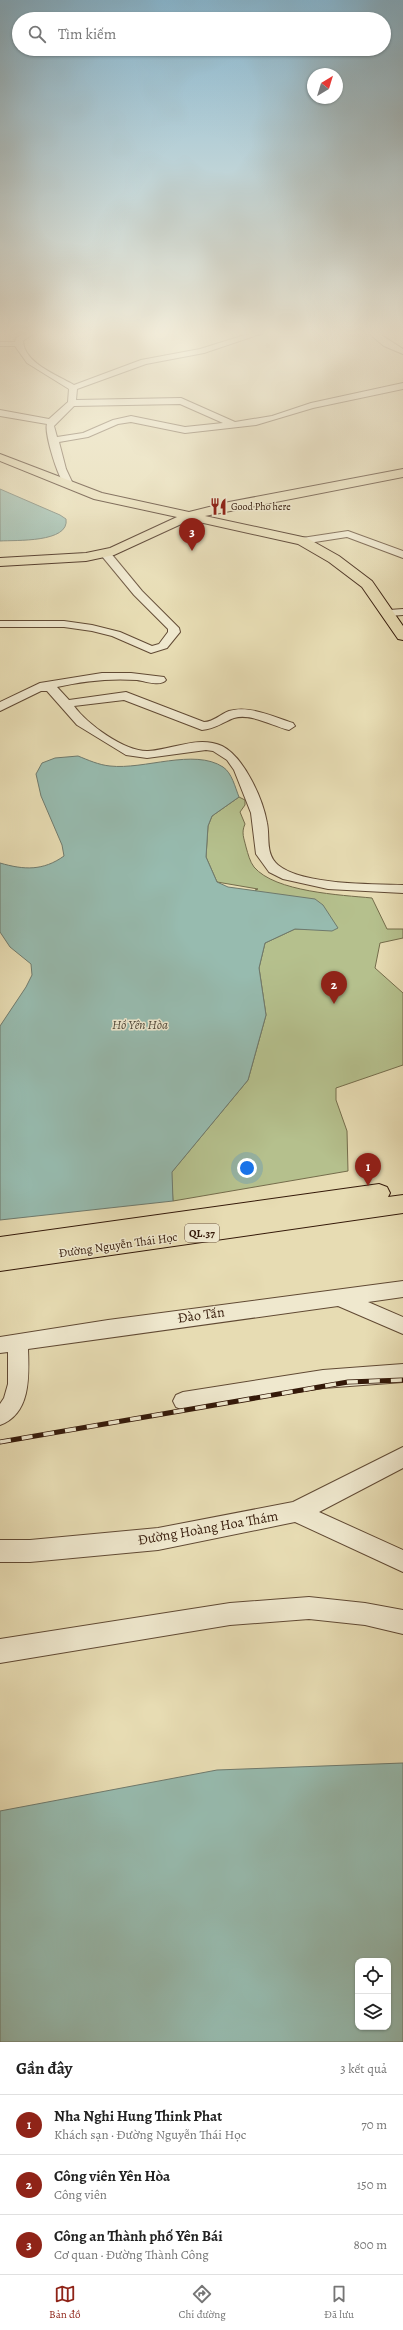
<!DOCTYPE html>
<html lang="vi">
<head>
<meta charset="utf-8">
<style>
	body { margin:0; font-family:Alegreya,serif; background:#f2f2f2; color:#222 }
	.controls { position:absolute; right:12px; bottom:12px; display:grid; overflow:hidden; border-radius:8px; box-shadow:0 1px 3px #0004 }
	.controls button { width:36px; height:36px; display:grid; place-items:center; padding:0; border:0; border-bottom:1px solid #e0e0e0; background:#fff; color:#222; font:20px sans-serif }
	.compass { position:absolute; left:307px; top:68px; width:36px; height:36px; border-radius:50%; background:#fff; box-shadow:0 1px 3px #0004; rotate:38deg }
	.you { position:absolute; left:247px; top:1168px; width:14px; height:14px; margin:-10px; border:3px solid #fff; border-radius:50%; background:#1a73e8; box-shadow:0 0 0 6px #1a73e833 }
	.badge { display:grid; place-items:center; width:26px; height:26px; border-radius:50%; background:#8f2418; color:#fff; font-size:13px; font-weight:700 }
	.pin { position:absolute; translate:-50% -33px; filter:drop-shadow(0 1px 2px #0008) }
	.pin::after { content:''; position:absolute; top:21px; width:14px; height:12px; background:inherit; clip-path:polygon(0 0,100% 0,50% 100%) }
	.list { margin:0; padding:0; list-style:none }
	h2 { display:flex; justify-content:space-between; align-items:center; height:52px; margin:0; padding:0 16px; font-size:17px }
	h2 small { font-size:13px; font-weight:400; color:#767676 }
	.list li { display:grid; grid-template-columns:26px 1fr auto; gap:12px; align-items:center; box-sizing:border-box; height:60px; padding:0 16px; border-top:1px solid #e0e0e0 }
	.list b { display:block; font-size:15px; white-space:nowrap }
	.list p { margin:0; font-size:13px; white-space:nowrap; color:#767676 }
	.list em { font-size:13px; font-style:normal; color:#767676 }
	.icon { flex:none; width:22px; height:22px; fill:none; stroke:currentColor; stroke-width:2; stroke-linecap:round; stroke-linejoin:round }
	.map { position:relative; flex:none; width:403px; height:2042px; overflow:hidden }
	.search { position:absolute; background:#fff; box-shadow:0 1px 3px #0004; left:12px; right:12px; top:12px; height:44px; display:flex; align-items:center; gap:10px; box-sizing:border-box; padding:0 14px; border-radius:22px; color:#767676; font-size:15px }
	.sheet { height:232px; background:#fff }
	nav { display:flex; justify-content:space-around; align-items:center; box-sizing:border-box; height:56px; border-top:1px solid #e0e0e0; background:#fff; font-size:11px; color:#767676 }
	nav a { display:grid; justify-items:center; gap:2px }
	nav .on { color:#8f2418 }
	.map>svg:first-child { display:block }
	.green { fill:#b5c08d; stroke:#746c4b }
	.water { fill:#97bbaf; stroke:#6f7a6d; fill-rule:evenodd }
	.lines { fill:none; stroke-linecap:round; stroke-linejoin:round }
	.minor-casing { stroke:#614a34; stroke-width:2 }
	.major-casing { stroke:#341909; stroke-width:2 }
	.minor { fill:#efe8ce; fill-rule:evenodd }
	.major { fill:#e7dcb3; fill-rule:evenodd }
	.rail-casing { stroke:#341909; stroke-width:5 }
	.rail { stroke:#efe8ce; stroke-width:3.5; stroke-dasharray:11; stroke-linecap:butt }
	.labels { text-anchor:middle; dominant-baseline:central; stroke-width:3; stroke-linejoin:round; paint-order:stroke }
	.far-poi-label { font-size:10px; fill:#341909; stroke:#efe8ce; text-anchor:start }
	.shield { fill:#efe8ce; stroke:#6c5744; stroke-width:1 }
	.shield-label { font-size:11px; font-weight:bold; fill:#341909 }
	.street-label { font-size:12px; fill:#341909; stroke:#efe8ce }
	.water-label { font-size:13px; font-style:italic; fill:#524a3b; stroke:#efe8ce }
	.near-street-label { font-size:14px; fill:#341909; stroke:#efe8ce }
</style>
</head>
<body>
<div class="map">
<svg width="403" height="2042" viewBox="0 0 403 2042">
	<rect width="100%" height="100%" fill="#e7dcb3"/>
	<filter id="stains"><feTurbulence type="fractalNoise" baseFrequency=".005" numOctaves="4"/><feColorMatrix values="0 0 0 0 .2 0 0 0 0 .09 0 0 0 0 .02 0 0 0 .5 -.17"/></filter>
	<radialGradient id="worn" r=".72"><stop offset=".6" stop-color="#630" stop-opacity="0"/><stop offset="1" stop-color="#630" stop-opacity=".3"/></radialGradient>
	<path class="green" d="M239,797L245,800V805L240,812L245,824C241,833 244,838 246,847C248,854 250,862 254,867C275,892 341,895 372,898L387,929H403V938L380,943L375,968L403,993V1065L336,1088V1100L347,1131L348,1171L173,1201L171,1173L248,1080L266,1015L259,968L265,943L295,929H307L255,890L258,889L217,882L206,857L208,826L212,816Z"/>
	<path class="water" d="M0,489L60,515L66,519C70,543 15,540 0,541Z
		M78,756C88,760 99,765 110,766C144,770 194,748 223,767C232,773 235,787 239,797L212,816L208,826L206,857L217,882L228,887L315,899L323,905L338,928L332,931L295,929L265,943L259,968L266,1015L248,1080L172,1172L173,1201L0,1220V1026L26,987L32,975L31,964L10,947L0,932V863C24,870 43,871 64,856L62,845L41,796L36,774L42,763L55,758Z
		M403,1763V2042H0V1811L217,1770ZM358,1961H388V2027H358Z"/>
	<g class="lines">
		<defs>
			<path id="minor" d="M28,331H37L23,341C24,363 57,375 74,385L141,360L200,349L258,331H269L204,353L146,364L77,389L76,400L181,398L235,422L272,416L311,403L403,383V389L313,408L256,425L185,433L131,422L118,424L88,437L59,442L66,469L73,484L68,487C59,485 44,432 47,424L0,416V410L49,419L68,402L69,389L27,363L15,346H0V342H15L16,338ZM180,404L223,423L185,427L131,416L113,420L83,433L57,437L54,426L74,406Z
				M366,331H375L403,349V354L384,346Z
				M348,531L403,551V558L347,537L302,544L297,541L302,538Z
				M105,550L109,551L142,591L179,628L180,632L167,648L151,653L112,636L92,631L64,627H0V621H64L92,625L120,632L152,646L159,644L168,632V629L134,595L101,555V551Z
				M403,609V615L389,616L383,613L389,610Z
				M102,673H131L164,677L166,680C161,687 144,681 137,680C110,678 83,681 57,687L69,700L126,692L204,722C213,722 221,714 229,711C250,705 274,717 293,723L295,726L289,730C273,726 251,713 234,718C223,722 215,729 202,730L124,700L74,706C87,724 125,752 148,751C172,750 198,735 222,746C244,757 263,799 267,823C270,837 265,854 278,865C302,885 372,884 403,885V893L328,889L283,879L269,872L256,854L251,813L234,770L227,760L213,751L206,750L147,758L126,755L77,725L47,691H41L0,711V702L40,683Z
				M403,1281V1297L368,1302L403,1317V1334L338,1306L28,1349C29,1376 31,1414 0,1425V1404L4,1398L8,1384V1352L0,1353V1337L108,1320Z
				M403,1364V1382L323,1388L183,1410L176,1407L173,1401L176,1395L183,1392L323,1370Z
				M403,1447V1468L319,1512L403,1550V1572L295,1522L158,1550L30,1562H0V1540H30L158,1528L293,1502Z
				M309,1597L365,1603L403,1610V1634L365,1625L309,1619L230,1625L0,1663V1639L230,1603Z"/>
			<path id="major" d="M0,454L102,493L189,512L229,502L403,469V477L205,516L307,538L339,556L372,581L403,626V640L398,639L362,587L329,562L298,544L190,520L114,555L86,561L0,566V558L86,553L110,548L177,517L94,499L0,461Z
				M379,1184L387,1187L390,1193L388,1197L403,1195V1213L0,1271V1237Z"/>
		</defs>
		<use href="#minor" class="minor-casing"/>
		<use href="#major" class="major-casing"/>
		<use href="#minor" class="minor"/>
		<use href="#major" class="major"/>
		<defs>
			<path id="rail" d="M0,1442L348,1382L403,1380"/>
		</defs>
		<use href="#rail" class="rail-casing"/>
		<use href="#rail" class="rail"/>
	</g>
	<linearGradient id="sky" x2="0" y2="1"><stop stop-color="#87b7d1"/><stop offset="0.54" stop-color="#f4efdd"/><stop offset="1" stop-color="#f4efdd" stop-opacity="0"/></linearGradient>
	<rect width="403" height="617" fill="url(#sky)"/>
	<defs>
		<symbol id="restaurant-bare" viewBox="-9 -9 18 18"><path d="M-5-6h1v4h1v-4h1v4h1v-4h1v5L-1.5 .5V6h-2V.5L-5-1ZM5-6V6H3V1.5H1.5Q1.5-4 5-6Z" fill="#8f2418" stroke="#efe8ce" stroke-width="2.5" paint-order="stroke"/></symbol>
	</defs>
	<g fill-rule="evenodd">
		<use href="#restaurant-bare" x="206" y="494" width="25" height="25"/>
	</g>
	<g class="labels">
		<g class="far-poi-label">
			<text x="231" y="506">Good Pho here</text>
		</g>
		<rect class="shield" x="185" y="1224" width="34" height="18" rx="3"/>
		<g class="shield-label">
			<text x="202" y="1233">QL.37</text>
		</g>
		<g class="street-label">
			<text transform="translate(118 1245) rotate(-8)">Đường Nguyễn Thái Học</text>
		</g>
		<g class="water-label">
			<text x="140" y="1024">Hồ Yên Hòa</text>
		</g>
		<g class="near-street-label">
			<text transform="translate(201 1315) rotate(-8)">Đào Tấn</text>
			<text transform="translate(208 1528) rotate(-10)">Đường Hoàng Hoa Thám</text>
		</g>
	</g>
	<rect width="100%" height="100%" filter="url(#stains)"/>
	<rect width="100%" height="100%" fill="url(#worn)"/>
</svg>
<div class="controls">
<button><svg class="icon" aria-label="locate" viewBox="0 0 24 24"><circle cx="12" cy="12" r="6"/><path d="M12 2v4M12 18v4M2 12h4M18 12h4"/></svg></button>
<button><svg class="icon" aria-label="layers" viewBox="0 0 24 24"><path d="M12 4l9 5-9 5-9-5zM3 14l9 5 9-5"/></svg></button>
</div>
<svg class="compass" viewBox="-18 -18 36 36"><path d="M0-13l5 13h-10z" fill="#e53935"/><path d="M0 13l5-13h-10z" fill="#767676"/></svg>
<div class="you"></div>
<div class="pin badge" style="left:368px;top:1186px">1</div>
<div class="pin badge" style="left:334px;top:1004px">2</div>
<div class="pin badge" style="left:192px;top:551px">3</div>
<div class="search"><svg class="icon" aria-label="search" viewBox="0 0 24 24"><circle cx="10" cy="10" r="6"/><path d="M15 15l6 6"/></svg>Tìm kiếm</div>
</div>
<section class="sheet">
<h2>Gần đây<small>3 kết quả</small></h2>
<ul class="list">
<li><span class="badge">1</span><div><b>Nha Nghi Hung Think Phat</b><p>Khách sạn · Đường Nguyễn Thái Học</p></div><em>70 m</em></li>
<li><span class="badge">2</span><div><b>Công viên Yên Hòa</b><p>Công viên</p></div><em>150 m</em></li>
<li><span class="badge">3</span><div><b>Công an Thành phố Yên Bái</b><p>Cơ quan · Đường Thành Công</p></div><em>800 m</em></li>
</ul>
</section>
<nav>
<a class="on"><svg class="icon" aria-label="map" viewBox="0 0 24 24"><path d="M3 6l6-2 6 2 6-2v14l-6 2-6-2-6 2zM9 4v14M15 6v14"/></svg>Bản đồ</a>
<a><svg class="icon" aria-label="directions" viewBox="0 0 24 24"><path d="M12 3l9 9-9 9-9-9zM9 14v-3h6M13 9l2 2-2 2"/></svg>Chỉ đường</a>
<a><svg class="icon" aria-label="saved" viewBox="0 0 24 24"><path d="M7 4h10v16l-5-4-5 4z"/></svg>Đã lưu</a>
</nav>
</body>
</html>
